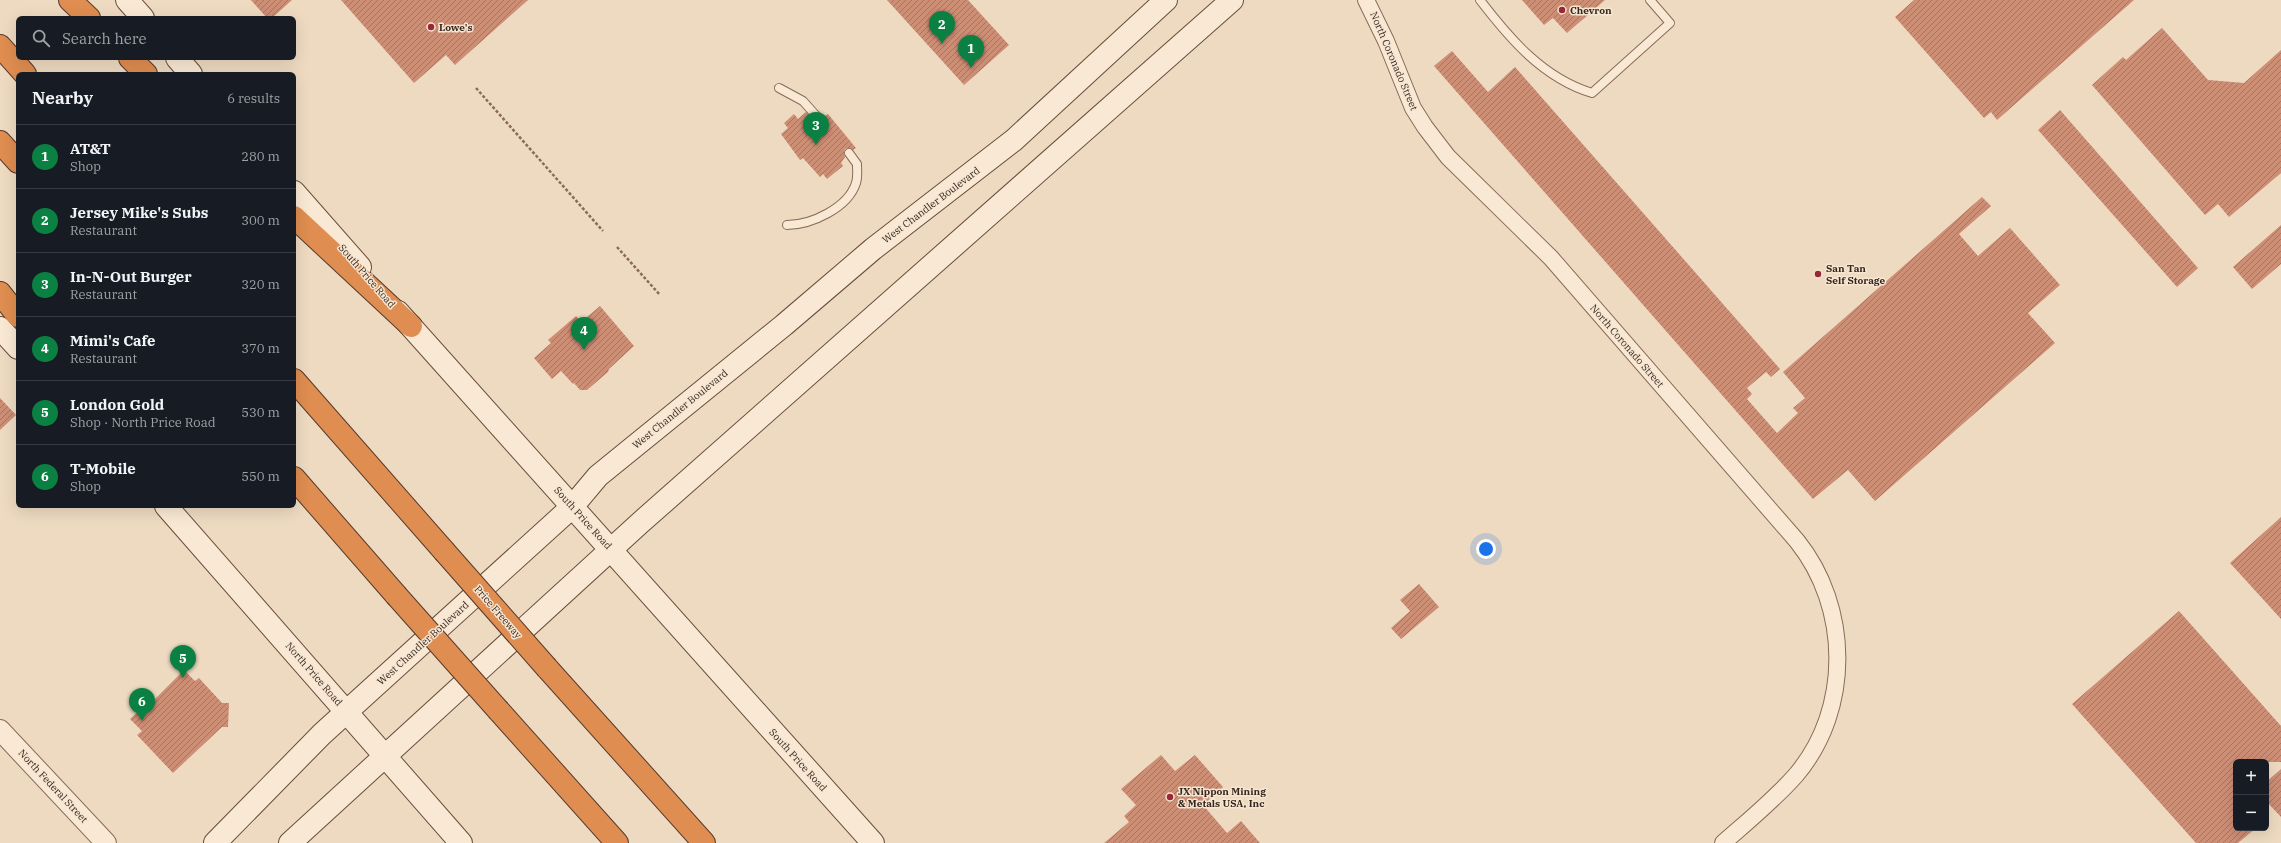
<!DOCTYPE html>
<html lang="en">
<head>
<meta charset="utf-8">
<style>
	body { margin:0; font-family:"IBM Plex Serif",serif; background:#20242c; color:#f1f3f6 }
	.controls { position:absolute; right:12px; bottom:12px; display:grid; overflow:hidden; border-radius:6px; box-shadow:0 4px 16px #0002 }
	.controls button { width:36px; height:36px; display:grid; place-items:center; padding:0; border:0; border-bottom:1px solid #363941; background:#171b24; color:#f1f3f6; font:20px sans-serif }
	.you { position:absolute; left:1486px; top:549px; width:14px; height:14px; margin:-10px; border:3px solid #fff; border-radius:50%; background:#1a73e8; box-shadow:0 0 0 6px #1a73e833 }
	.badge { display:grid; place-items:center; width:26px; height:26px; border-radius:50%; background:#0b8043; color:#fff; font-size:13px; font-weight:700 }
	.pin { position:absolute; translate:-50% -33px; filter:drop-shadow(0 1px 2px #0008) }
	.pin::after { content:''; position:absolute; top:21px; width:14px; height:12px; background:inherit; clip-path:polygon(0 0,100% 0,50% 100%) }
	.list { margin:0; padding:0; list-style:none }
	h2 { display:flex; justify-content:space-between; align-items:center; height:52px; margin:0; padding:0 16px; font-size:17px }
	h2 small { font-size:13px; font-weight:400; color:#9ea1a6 }
	.list li { display:grid; grid-template-columns:26px 1fr auto; gap:12px; align-items:center; box-sizing:border-box; height:64px; padding:0 16px; border-top:1px solid #363941 }
	.list b { display:block; font-size:15px; white-space:nowrap }
	.list p { margin:0; font-size:13px; white-space:nowrap; color:#9ea1a6 }
	.list em { font-size:13px; font-style:normal; color:#9ea1a6 }
	.icon { flex:none; width:22px; height:22px; fill:none; stroke:currentColor; stroke-width:2; stroke-linecap:round; stroke-linejoin:round }
	.map { position:relative; flex:none; width:2281px; height:843px; overflow:hidden }
	.search { position:absolute; background:#171b24; box-shadow:0 4px 16px #0002; left:16px; top:16px; width:280px; height:44px; display:flex; align-items:center; gap:10px; box-sizing:border-box; padding:0 14px; border-radius:6px; color:#9ea1a6; font-size:15px }
	.panel { position:absolute; background:#171b24; box-shadow:0 4px 16px #0002; left:16px; top:72px; width:280px; height:436px; border-radius:6px }
	.map>svg:first-child { display:block }
	.building { fill:url(#building-hatch) }
	.lines { fill:none; stroke-linecap:round; stroke-linejoin:round }
	.service-casing { stroke:#886b58; stroke-width:10 }
	.minor-casing { stroke:#886b58; stroke-width:18 }
	.tertiary-casing { stroke:#886b58; stroke-width:22 }
	.secondary-casing { stroke:#694c3c; stroke-width:24 }
	.motorway-casing { stroke:#553a2d; stroke-width:24 }
	.path { stroke:#886b58; stroke-width:2.5; stroke-dasharray:3 2; stroke-linecap:butt }
	.service { stroke:#f9e9d4; stroke-width:8 }
	.minor { stroke:#f9e9d4; stroke-width:16 }
	.tertiary { stroke:#f9e9d4; stroke-width:20 }
	.secondary { stroke:#f9e9d4; stroke-width:22 }
	.motorway { stroke:#df8d50; stroke-width:22 }
	.motorway-bridge-casing { stroke:#553a2d; stroke-width:24; stroke-linecap:butt }
	.motorway-bridge { stroke:#df8d50; stroke-width:22 }
	.poi-dot { fill:#972838; stroke:#f6e6d1; stroke-width:1.5 }
	.labels { text-anchor:middle; dominant-baseline:central; stroke-width:3; stroke-linejoin:round; paint-order:stroke }
	.poi-label { font-size:10px; font-weight:bold; fill:#37261d; stroke:#f6e6d1; text-anchor:start }
	.street-label { font-size:10px; fill:#37261d; stroke:#f6e6d1 }
</style>
</head>
<body>
<div class="map">
<svg width="2281" height="843" viewBox="0 0 2281 843">
	<defs>
		<pattern id="building-hatch" width="6" height="6" patternUnits="userSpaceOnUse"><rect width="6" height="6" fill="#cd8e76"/><path d="M-1 1l2-2M0 6l6-6M5 7l2-2" fill="none" stroke="#a77460"/></pattern>
	</defs>
	<rect width="100%" height="100%" fill="#eedac1"/>
	<path class="building" d="M251,0H292L272,18H267Z
		M341,0H528L455,65L446,55L414,83Z
		M887,0H968L1009,45L964,85Z
		M1522,0H1605L1567,33L1553,18L1544,25Z
		M1914,0H2134L1997,120L1991,112L1984,118L1895,17Z
		M2162,28L2208,80L2244,83L2281,50V173L2229,217L2218,204L2205,215L2092,85L2123,57L2126,60Z
		M1452,51L1488,92L1515,67L1780,369L1771,377L1766,372L1747,388L1752,394L1747,399L1777,433L1798,413L1793,408L1805,398L1783,372L1982,197L1991,206L1959,234L1978,256L2010,228L2060,285L2028,313L2055,343L1875,501L1848,470L1813,499L1434,66Z
		M2060,110L2198,268L2177,287L2038,130Z
		M806,112L819,125L824,124V117L828,114L856,148L853,150L849,148L845,149L844,153L845,157L841,163L843,166L827,179L823,174L820,177L803,158L800,160L781,134L788,128L784,123L794,114L798,119Z
		M2281,225V264L2252,289L2233,267Z
		M600,306L634,346L609,369L608,372L587,390H580L574,383L573,384L561,371L552,379L534,358L551,343L548,340L576,316L581,322Z
		M0,398L16,415L0,430Z
		M2281,517V619L2230,563Z
		M1419,584L1439,607L1401,639L1391,628L1410,611L1400,600Z
		M2179,611L2281,726V762H2236V828H2256L2238,843H2196L2072,704Z
		M184,670L195,681L199,678L222,703H229L228,727H222L173,773L137,735L142,731L130,719L147,703L149,705Z
		M1161,755L1175,771L1195,755L1223,787L1203,805L1227,833L1241,821L1260,843H1104L1129,822L1124,816L1136,805L1121,789Z
		M2281,769V817L2266,801V782Z"/>
	<g class="lines">
		<defs>
			<path id="service" d="M1480,0C1510,39 1543,78 1592,93L1670,23L1650,0
				M779,88L803,101L820,120
				M787,225C811,225 848,208 856,183C858,177 857,170 857,164L849,153"/>
			<path id="minor" d="M1366,0L1386,41L1413,108L1425,127L1448,157L1551,258L1797,541C1850,607 1852,709 1796,775C1774,800 1748,821 1723,843"/>
			<path id="tertiary" d="M0,730L106,843"/>
			<path id="secondary" d="M127,0L143,18
				M177,58L191,74
				M294,192L360,267
				M398,312L873,843
				M0,328L18,348
				M166,506L461,843
				M215,843L322,734L572,507L598,476L784,325L873,249L1014,140L1166,0
				M290,843L640,523L1232,0"/>
			<path id="motorway" d="M70,0L89,18
				M0,46L25,74
				M130,58L146,74
				M0,142L18,162
				M294,217L411,326
				M0,293L18,316
				M294,380L444,551
				M294,478L396,595
				M547,668L704,843
				M499,711L617,843"/>
		</defs>
		<use href="#service" class="service-casing"/>
		<use href="#minor" class="minor-casing"/>
		<use href="#tertiary" class="tertiary-casing"/>
		<use href="#secondary" class="secondary-casing"/>
		<use href="#motorway" class="motorway-casing"/>
		<path class="path" d="M476,88L603,231
			M617,247L660,295"/>
		<use href="#service" class="service"/>
		<use href="#minor" class="minor"/>
		<use href="#tertiary" class="tertiary"/>
		<use href="#secondary" class="secondary"/>
		<use href="#motorway" class="motorway"/>
		<defs>
			<path id="motorway-bridge" d="M444,551L547,668
				M396,595L499,711"/>
		</defs>
		<use href="#motorway-bridge" class="motorway-bridge-casing"/>
		<use href="#motorway-bridge" class="motorway-bridge"/>
	</g>
	<g class="poi-dot">
		<circle cx="1562" cy="10" r="4"/>
		<circle cx="431" cy="27" r="4"/>
		<circle cx="1818" cy="274" r="4"/>
		<circle cx="1170" cy="797" r="4"/>
	</g>
	<g class="labels">
		<g class="poi-label">
			<text x="1570" y="10">Chevron</text>
			<text x="439" y="27">Lowe's</text>
			<text x="1826" y="268">San Tan<tspan x="1826" dy="12">Self Storage</tspan></text>
			<text x="1178" y="791">JX Nippon Mining<tspan x="1178" dy="12">&amp; Metals USA, Inc</tspan></text>
		</g>
		<g class="street-label">
			<text transform="translate(1394 61) rotate(67)">North Coronado Street</text>
			<text transform="translate(931 205) rotate(-37)">West Chandler Boulevard</text>
			<text transform="translate(367 276) rotate(49)">South Price Road</text>
			<text transform="translate(1627 346) rotate(49)">North Coronado Street</text>
			<text transform="translate(680 409) rotate(-39)">West Chandler Boulevard</text>
			<text transform="translate(583 518) rotate(48)">South Price Road</text>
			<text transform="translate(498 612) rotate(49)">Price Freeway</text>
			<text transform="translate(423 643) rotate(-42)">West Chandler Boulevard</text>
			<text transform="translate(314 674) rotate(49)">North Price Road</text>
			<text transform="translate(798 760) rotate(48)">South Price Road</text>
			<text transform="translate(53 786) rotate(47)">North Federal Street</text>
		</g>
	</g>
</svg>
<div class="controls">
<button>+</button>
<button>−</button>
</div>
<div class="you"></div>
<div class="pin badge" style="left:971px;top:68px">1</div>
<div class="pin badge" style="left:942px;top:44px">2</div>
<div class="pin badge" style="left:816px;top:145px">3</div>
<div class="pin badge" style="left:584px;top:350px">4</div>
<div class="pin badge" style="left:183px;top:678px">5</div>
<div class="pin badge" style="left:142px;top:721px">6</div>
<div class="search"><svg class="icon" aria-label="search" viewBox="0 0 24 24"><circle cx="10" cy="10" r="6"/><path d="M15 15l6 6"/></svg>Search here</div>
<section class="panel">
<h2>Nearby<small>6 results</small></h2>
<ul class="list">
<li><span class="badge">1</span><div><b>AT&amp;T</b><p>Shop</p></div><em>280 m</em></li>
<li><span class="badge">2</span><div><b>Jersey Mike's Subs</b><p>Restaurant</p></div><em>300 m</em></li>
<li><span class="badge">3</span><div><b>In-N-Out Burger</b><p>Restaurant</p></div><em>320 m</em></li>
<li><span class="badge">4</span><div><b>Mimi's Cafe</b><p>Restaurant</p></div><em>370 m</em></li>
<li><span class="badge">5</span><div><b>London Gold</b><p>Shop · North Price Road</p></div><em>530 m</em></li>
<li><span class="badge">6</span><div><b>T-Mobile</b><p>Shop</p></div><em>550 m</em></li>
</ul>
</section>
</div>
</body>
</html>
